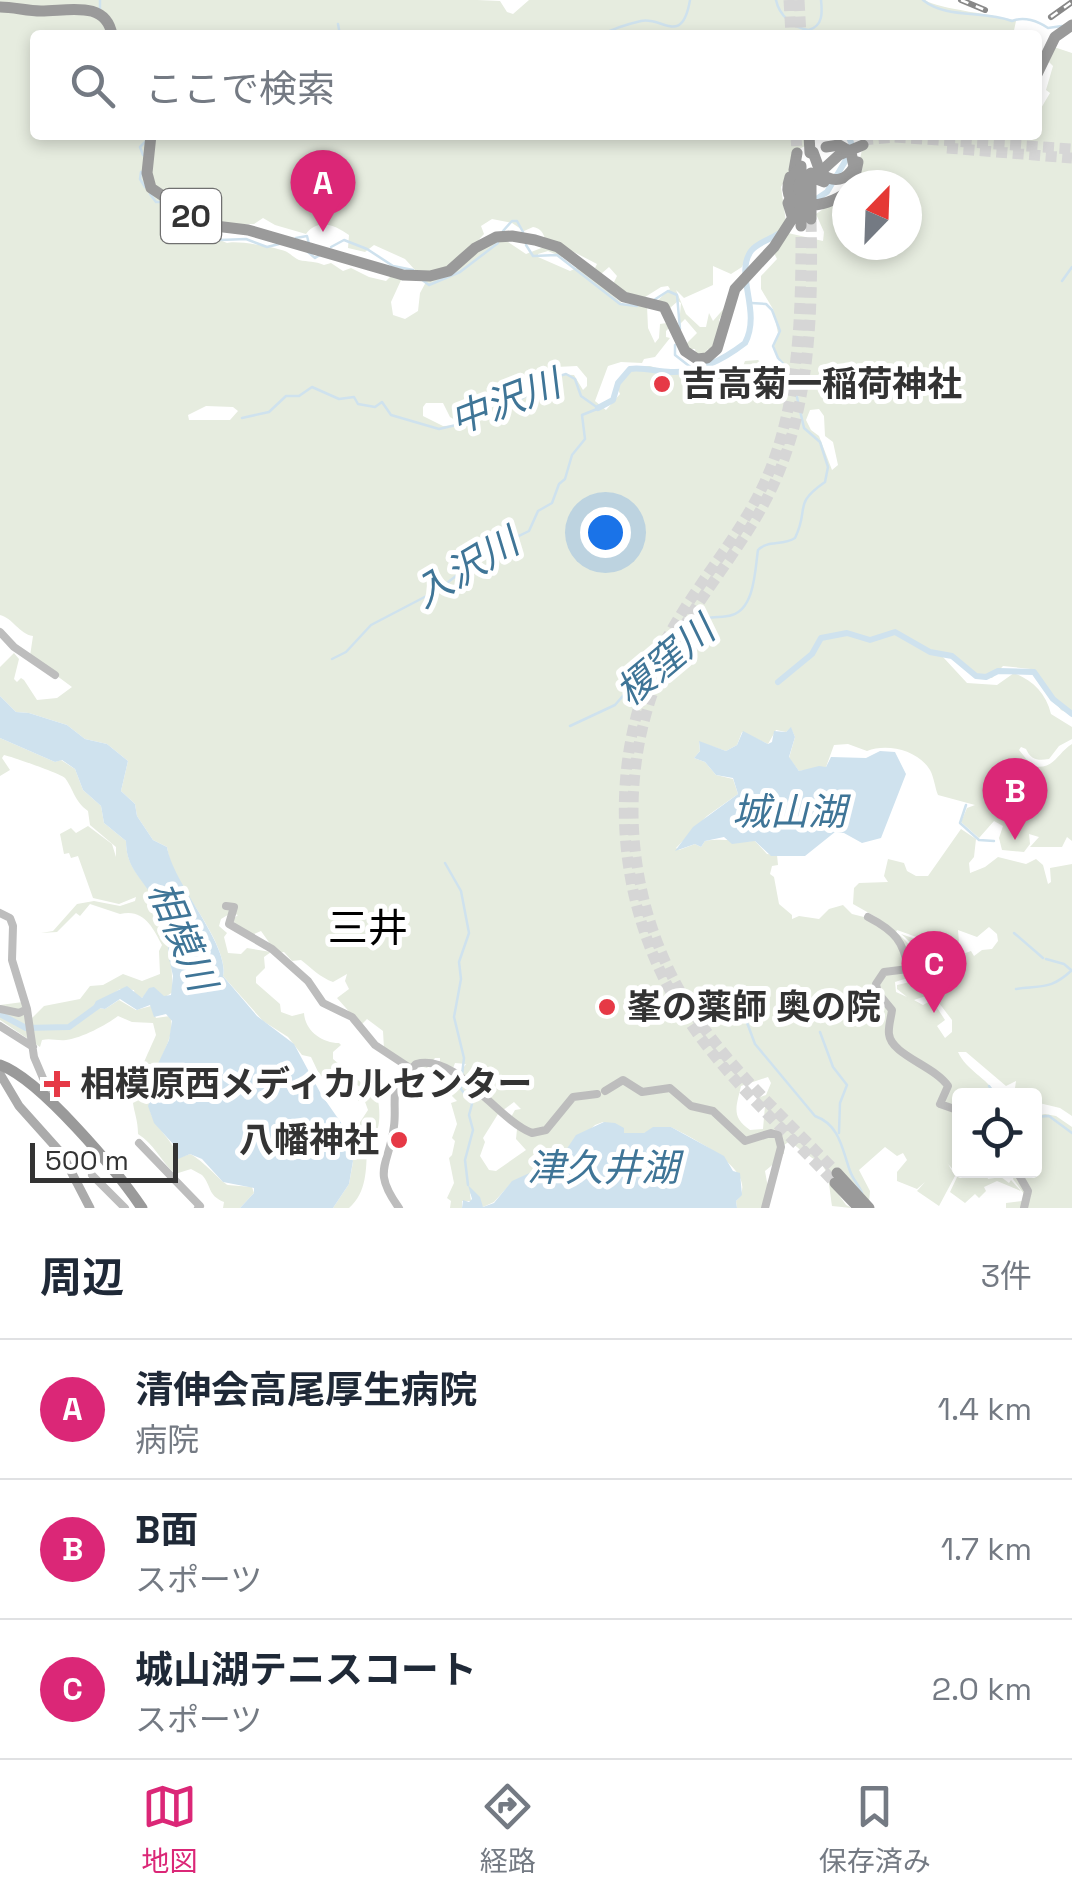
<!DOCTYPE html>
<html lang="ja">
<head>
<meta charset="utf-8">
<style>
	body { margin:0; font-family:"Space Grotesk","Noto Sans JP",sans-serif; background:#f6f6f7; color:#1f2937 }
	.controls { position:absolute; right:30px; bottom:30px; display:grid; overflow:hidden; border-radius:10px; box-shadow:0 5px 15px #0003 }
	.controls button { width:90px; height:90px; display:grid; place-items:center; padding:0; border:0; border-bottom:2px solid #e0e1e3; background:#fff; color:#1f2937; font:50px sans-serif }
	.compass { position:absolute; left:832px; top:170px; width:90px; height:90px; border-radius:50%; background:#fff; box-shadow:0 5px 15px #0003; rotate:23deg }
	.scale { position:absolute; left:30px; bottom:25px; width:148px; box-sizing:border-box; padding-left:10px; border:5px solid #333; border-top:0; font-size:28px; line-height:35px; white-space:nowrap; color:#333; -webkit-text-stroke:8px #fff; paint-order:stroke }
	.you { position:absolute; left:605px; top:532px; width:35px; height:35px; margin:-25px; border:8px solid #fff; border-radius:50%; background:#1a73e8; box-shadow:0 0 0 15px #1a73e833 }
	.badge { display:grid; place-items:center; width:65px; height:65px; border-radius:50%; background:#db2777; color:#fff; font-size:32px; font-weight:700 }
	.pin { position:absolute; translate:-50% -82px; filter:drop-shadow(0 2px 5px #0008) }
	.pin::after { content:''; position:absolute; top:52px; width:35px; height:30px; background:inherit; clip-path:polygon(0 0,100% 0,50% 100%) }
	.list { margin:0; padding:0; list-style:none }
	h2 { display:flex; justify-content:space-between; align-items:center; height:130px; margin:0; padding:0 40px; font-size:42px }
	h2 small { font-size:32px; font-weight:400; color:#747a83 }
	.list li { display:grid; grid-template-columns:65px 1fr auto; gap:30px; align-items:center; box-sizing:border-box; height:140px; padding:0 40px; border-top:2px solid #e0e1e3 }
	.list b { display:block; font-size:38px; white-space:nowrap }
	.list p { margin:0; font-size:32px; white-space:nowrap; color:#747a83 }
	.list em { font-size:32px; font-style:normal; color:#747a83 }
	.icon { flex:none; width:55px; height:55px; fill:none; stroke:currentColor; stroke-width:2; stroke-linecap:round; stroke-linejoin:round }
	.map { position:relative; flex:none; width:1072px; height:1208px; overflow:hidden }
	.search { position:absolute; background:#fff; box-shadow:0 5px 15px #0003; left:30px; right:30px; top:30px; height:110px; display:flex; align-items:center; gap:25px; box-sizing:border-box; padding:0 35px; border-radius:10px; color:#747a83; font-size:38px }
	.sheet { height:550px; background:#fff }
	nav { display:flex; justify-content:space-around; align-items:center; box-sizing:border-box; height:140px; border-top:2px solid #e0e1e3; background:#fff; font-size:28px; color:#747a83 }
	nav a { display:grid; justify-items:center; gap:5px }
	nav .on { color:#db2777 }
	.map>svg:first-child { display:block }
	.green { fill:#e6ecdf; fill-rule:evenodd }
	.water { fill:#cfe2ee }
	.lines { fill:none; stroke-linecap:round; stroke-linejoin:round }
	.stream { stroke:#cfe2ee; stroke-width:2.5 }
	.river { stroke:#cfe2ee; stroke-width:6 }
	.highway-tunnel { stroke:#d6d6d6; stroke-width:11; stroke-dasharray:11 5.5; stroke-linecap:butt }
	.secondary { stroke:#bdbdbd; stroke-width:8 }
	.primary { stroke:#ababab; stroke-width:9 }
	.highway { stroke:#9a9a9a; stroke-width:11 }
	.rail-casing { stroke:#888; stroke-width:6 }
	.rail { stroke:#fff; stroke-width:2.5; stroke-dasharray:8; stroke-linecap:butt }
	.highway-bridge { stroke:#9a9a9a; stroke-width:11 }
	.poi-dot { fill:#e63946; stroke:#fff; stroke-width:4 }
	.labels { text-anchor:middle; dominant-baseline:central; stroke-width:10; stroke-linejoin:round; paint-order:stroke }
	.shield { fill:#fff; stroke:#707070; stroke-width:2.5 }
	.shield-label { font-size:32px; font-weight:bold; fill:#333 }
	.poi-label { font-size:35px; font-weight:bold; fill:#333; stroke:#fff; text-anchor:start }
	.water-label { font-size:38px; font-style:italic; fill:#3f7597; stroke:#fff }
	.quarter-label { font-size:40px; fill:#000; stroke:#fff }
</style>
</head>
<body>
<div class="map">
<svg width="1072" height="1208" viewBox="0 0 1072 1208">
	<rect width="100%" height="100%" fill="#fff"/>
	<path class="green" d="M0,0H477L500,1L507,12L513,14L529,0H925C937,9 1000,15 1016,21L1013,35H35V135H805V146L795,151V162L781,187L786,222L773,240L750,250L742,267L731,274L713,266V285L684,298L676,290L686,314L700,327H706L709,313L713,321L727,305L719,320L721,329L712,351L708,349L703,355L696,354L695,349H688L686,344L697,333L685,319L679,325L681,303L678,301L670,308L657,301L670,289L668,286L661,287L642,299L612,286L617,276L609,267L601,274L595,268L597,264L572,251L562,257L548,251L538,254V257L570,271L579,267L624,305L647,306L648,328L655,343L659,338L660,324L667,323L670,327L666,331V337L670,338L655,357L644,359L642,363L621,362L608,366L595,401L606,410L620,394L615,383L630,372L629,366H650L676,374L689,368L710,365L722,373L743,366L745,361L758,360L793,391L800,388L795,375L782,369L774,346L778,333L773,309L761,289V276L777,259L774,253L788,233L823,241L824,232L816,214L847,193V245H907V185H854L862,150L868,147L865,137L859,135H1037V115L1050,93L1046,90L1053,66L1049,62L1054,47L1072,53V715L1061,710L1031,669L1003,666L992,678H982L947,654L943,657L967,683L997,685L1014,673C1033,681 1046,693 1051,714L1072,727V739L1059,746L1049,759C1038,761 1031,760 1026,749L1021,747L1019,750L1032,766C1054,771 1057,753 1072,744V841L1067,837L1062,847H1030L1039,837L1029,834L1030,844L1024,852L1002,850L999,838L1003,826L994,821L979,838L961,822L967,808L975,805L938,795C935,788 934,777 930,770C918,750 887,743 867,751L848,744L834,745L826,767L799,771L789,758L795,737L791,728L786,732L776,730L768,744L742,732L737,745L726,751L699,742L700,751L694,758L705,762L716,775L733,779L738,794L707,816L676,848L679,850L695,844L701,847L705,841C723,838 738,842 755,841L767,854L777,855L778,865L772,866L770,874L774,877L779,904L792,915V919L799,916L819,919L829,909L843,905L852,914L876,920V917L853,904L854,888L859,883L888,882L884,876L888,859L904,863L907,871L916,876H928L961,829L976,839L974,857L969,863L970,873L985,867L998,857L1026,864L1036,859L1043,865L1048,884L1051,882L1050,868L1072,864V1116L1060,1108L1035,1102L1034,1096L1014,1095L1016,1081L1006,1086L966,1052H958C966,1070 987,1078 997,1095L960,1096V1170L986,1171L988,1179L1001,1177L1009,1183L1011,1180L1021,1191L997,1181L984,1187L986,1191L979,1198L975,1194L965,1203L950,1192L958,1175L948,1164L955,1176L939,1206L917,1191L925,1182L917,1189L897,1181V1172L907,1160L903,1153L897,1156L885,1147L859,1170L870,1191L869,1203L835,1177L831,1184L846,1205L852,1208L832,1206C826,1151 824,1172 790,1141L784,1145V1154L778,1153L776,1162L765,1171L768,1188L764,1208H737L736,1201C764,1172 692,1138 671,1127L644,1133H624L603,1122L595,1125L560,1159L512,1182L494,1202L483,1207L470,1193L471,1201H462V1208H450L451,1201L447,1198L454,1183L449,1158L452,1155L455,1141L452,1138L457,1124L451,1103L457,1101L452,1096L453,1083L466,1064L455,1063L452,1071L440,1065V1058H435L427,1068L408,1063L384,1049L383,1031L367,1019L361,1025L337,998L349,989L345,981L347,974L333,982C321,978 310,967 301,960L292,961L284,952L277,953V948H273L261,931L252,935L235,924L233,919L238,915L231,913L221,919L219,926L227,933L224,937L228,953L241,954L247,948L271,952L264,957L265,968L256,977V983L280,1004L281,1012L292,1016L304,1013C305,1031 322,1043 339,1043L341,1045L333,1052V1059L377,1096C380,1107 381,1125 375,1135C369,1146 368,1135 367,1148C366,1170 367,1192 349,1208H333L349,1184L353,1162L344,1139H349L368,1110L364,1099L358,1101L361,1088L345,1075L332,1072L328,1077L320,1076L311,1057L302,1055L288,1037L263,1021L223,976C229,951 190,900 177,878C171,869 169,858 167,847L153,840L137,816L135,804L121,791L128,761L107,744L85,739L67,725L29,713L16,712L0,696V667L14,653L19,659L14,679L17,682L21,678L24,680L37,700L57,698L72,687L30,656L33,636C19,634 13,618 0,615ZM263,218L275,225L306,234C318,218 335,225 349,235L348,248L365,252L374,245L405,259L426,282L420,293L418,311L405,319L393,315L391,302L402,278L391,276L386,281L369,277L351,268L343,271L331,263L324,265C315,261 308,262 299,260C294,258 290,253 285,251C275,247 236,240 227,243L195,230L198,225L254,224ZM492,219L512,223L524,231L533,227C546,230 542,237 549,245L526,254L505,240L474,245L484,234L481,226ZM577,366L587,378V386L583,390L574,375L554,374L533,386L530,396C512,396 498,408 484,409L470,425L443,426L423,416V407L426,403H443L450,417L455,420L473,401L496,397L520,379L556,367ZM206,406L233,407L238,411L230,420H189L188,415ZM819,409L824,416L825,436L833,442L838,465L832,470L819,436L811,430L806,420L810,410ZM989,927L997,934L998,941L992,949L982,950L974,956L971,951L960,955L958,930L977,937ZM897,930L922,939L938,937L924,942L901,934C915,945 928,964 915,981L897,985V989L907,997L896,992L895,982L917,975C919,955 911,944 896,932ZM941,991L939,1003L952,1020V1032L945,1038L937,1026L945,1020L932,1000L923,1005L914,1000ZM768,1077L771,1083L766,1095L757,1098L754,1104L765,1106L763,1129L750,1130C730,1117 737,1105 741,1086ZM514,1102L521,1109L515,1110L511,1117L517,1129L516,1139L526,1150L496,1171L489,1170L480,1156L485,1142L483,1138L498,1114Z
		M0,738L55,762L61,760L75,769L83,790L101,806L104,823L126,841C126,863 137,874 150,891L149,907L169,929L173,992L165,997L147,992L142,998L135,996L134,990L120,989L93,1007L105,1009L119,1000L136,1010L151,1006L156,1018L170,1016C176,1034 163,1050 158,1068C157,1073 158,1078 157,1083C156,1091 150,1098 150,1105C148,1123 174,1139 178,1158L190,1154C203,1160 222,1183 228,1185C235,1186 244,1186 252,1187L254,1193L240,1208H223L224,1202C207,1195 212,1186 202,1175L191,1169L175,1174C160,1160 154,1144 138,1134C138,1120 134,1112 133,1103C132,1084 149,1052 156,1035L153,1023L132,1022L118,1016C106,1025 82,1038 66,1040C57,1041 51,1038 42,1040L40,1047L0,1020V1005L23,1002L21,1013L32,1018L44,1006L80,999L90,986L103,985L123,974L142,981L160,974L159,951L162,945C153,928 144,908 120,914L90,904L80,916L76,913L57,932L41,933L53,931L77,904L94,901L120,906L135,901L136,897L119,904L93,898L78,856L71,858L69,853L64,854L60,834L71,828L76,833L88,826L112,844L116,857V847L90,825L88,811C74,801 74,790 65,778C61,774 13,757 4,755L2,758L10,770L0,776Z
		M1045,1114L1056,1116L1072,1127V1208H1006V1203L1022,1201L1024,1194L1013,1179L1015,1174L1013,1171L1034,1170L1035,1116Z"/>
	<path class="water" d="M0,696L16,712L29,713L67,725L85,739L107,744L128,761L121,791L135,804L137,816L153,840L167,847C173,884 230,945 223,976L257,1016L294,1044L321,1094L344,1127L345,1146L353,1161L349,1184L333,1208H240L254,1193V1188L223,1182L202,1159L190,1154L178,1159L174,1145L154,1123L148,1106L157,1083V1066L169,1040L172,1021L166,1014L154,1017L150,1005L137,1010L120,999L105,1009L93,1007L96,1001L127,986L142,998L149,988L154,987L164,996L171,995L173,976L168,954L169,929L149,907V891C137,874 126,864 126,841L104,823L101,806L83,790L75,769L62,760L55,762L0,738Z
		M791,727L795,737L789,757L799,771L819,766L826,767L831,757L866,758L880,751L895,752L906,774L881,838L862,843L844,833L835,832L805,856H771L755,841L732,844L724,837L705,841L701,847L695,844L675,851L693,827L738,794L733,778L716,775L705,762L694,758L700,751L699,741L726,751L737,745L743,731L768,744L772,742L774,731L786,732Z
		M604,1122L615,1123L624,1128V1133H644L653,1127H671L724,1156L733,1171L740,1173L742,1195L736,1201L737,1208H462L463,1200L469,1202L472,1199L468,1185L480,1197L483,1207L494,1203L512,1181L560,1159L576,1135Z"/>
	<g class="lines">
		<path class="stream" d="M100,0V12
			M776,0C779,15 793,28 809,30C824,25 822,11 821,0
			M923,0C946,19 983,10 1012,21C1024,16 1038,21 1048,28L1062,26
			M338,24L340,35
			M602,35C614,28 628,24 641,21C662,16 682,47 690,0
			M143,155L140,147L146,141
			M141,172L140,179L145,187
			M150,194L156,202H163
			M182,213L183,220L198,232L220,240L246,239L267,247L279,244
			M503,231L512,221H517L523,232
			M296,238L307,236L309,244
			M526,245L533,256L557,255L620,304L637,306
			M331,247L344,240L367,249L393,266L413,270
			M308,252L315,258L320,255
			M421,279L429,285L460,272L498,243
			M1062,281L1072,267
			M654,300L668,291L677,295L680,329
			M675,345V355L693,369
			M242,418L269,412L286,396H299L312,387L339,399L354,397L358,404L375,407L382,402L391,415L439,429L469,422L486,403C498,402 510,404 521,399C538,390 544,379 566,374L575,379L581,396L598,408
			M332,659L346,652L371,625L438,590L488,551L529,531L538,511L552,503L559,484L565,479L572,455L585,439L582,415L597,409
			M570,726L615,705L647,668L684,653L707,618C715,616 724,618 732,615C755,608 755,569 758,550C767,540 783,546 795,538C810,507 792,505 825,482L828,467L820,442L804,428L796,393L798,380L778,358L773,346L780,331L772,310L766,304L751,303
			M966,805L960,823L979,840L994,841
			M445,863L461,891L469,933L459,962L461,979L454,1017L464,1058L462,1075
			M1014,933L1043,958
			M1046,959L1064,964L1071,970
			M1016,989C1042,985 1051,990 1072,970
			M731,992L746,1020L755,1044L815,1116C840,1125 842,1149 850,1171C853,1180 859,1185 862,1193
			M820,1032L833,1067L847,1085L840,1103L839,1133
			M460,1080L461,1089L472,1104L469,1115L473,1130L465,1160L468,1185
			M989,1086L996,1096
			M1034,1117L1049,1116L1072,1133"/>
		<path class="river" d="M812,202L827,192L850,153L852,145L848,135
			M598,408L613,400L618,383L630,369C645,367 657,372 671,372C699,373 723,360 745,343C762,311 734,275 751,251C757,243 769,240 778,234
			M778,682L812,654L821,638L847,633L870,640L895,632L930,652L952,656L976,676L986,677L998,671L1034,672L1053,699L1072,714
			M0,1014L26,1028L69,1027L98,1006"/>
		<path class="highway-tunnel" d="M789,0L791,35
			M799,0L801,35
			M796,135L797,153
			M862,140L894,137L1072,149
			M947,148L1072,158
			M811,221C813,302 811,391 781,467C757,530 712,577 679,635C614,748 619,892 687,1003C726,1066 786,1119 837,1173
			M801,237C801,312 799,391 773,462C750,525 704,573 671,631C602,751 611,906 688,1020C728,1080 786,1131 835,1183"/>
		<path class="secondary" d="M0,632L14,647L55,675
			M226,906L234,907L229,924L272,949L308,981L323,1003L352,1017L375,1045L410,1068
			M0,913L10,918L13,926L12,960L27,1009L34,1057L54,1104
			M868,917C895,931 904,942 908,969L884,972L876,984L878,993L892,1010C891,1018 888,1027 889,1034C891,1055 935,1066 948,1086L940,1104L960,1111
			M0,1009L19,1013L27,1009
			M0,1026L33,1047
			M605,1091L623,1080L642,1092L670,1088L691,1106L713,1111L745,1141L771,1133L778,1135L781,1147L765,1208
			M139,1143L200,1206L198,1208
			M1016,1170L1028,1191L1024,1208
			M92,1175L125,1208
			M399,1208C371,1169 389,1167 394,1126C396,1112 393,1099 396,1086L416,1064C457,1053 496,1119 532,1133L546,1130L573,1097L597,1094"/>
		<path class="primary" d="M0,1074L19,1106L62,1154L90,1208"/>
		<path class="highway" d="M0,7C14,7 27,11 41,11C69,11 106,0 112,35
			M1037,74L1055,37L1072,25
			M151,135L147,173L151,188L207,225L248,230L403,275L430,276L449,271L475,248L496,237L512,236L535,240L558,247L624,297L664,307L685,351L697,359L707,358L717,349L735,289L774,247L801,205
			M809,135L810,153
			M794,170L797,153
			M817,175L839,155L863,145
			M796,216L793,219L788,203L799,181
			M0,1065C40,1079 117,1171 142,1208
			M837,1173L869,1208
			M835,1183L859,1208"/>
		<defs>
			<path id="rail" d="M961,0L985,10
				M1051,17L1072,2"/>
		</defs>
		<use href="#rail" class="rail-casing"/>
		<use href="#rail" class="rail"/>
		<path class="highway-bridge" d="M813,152L821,174C834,183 846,181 854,167L851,152L839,145L826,147
			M801,166V226
			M796,171L824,182
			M811,173V219
			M790,177C777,215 826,209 847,192
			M853,185L858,162"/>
	</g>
	<g class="poi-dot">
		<circle cx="662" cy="384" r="10"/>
		<circle cx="607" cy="1007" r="10"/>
		<path d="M52 1069h10v10h10v10h-10v10h-10v-10h-10v-10h10z"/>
		<circle cx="399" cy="1140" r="10"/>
	</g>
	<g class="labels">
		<rect class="shield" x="161" y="189" width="60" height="54" rx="8"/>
		<g class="shield-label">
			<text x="191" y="216">20</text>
		</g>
		<g class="poi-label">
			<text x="682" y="384">吉高菊一稲荷神社</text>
			<text x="627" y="1007">峯の薬師 奥の院</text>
			<text x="80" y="1084">相模原西メディカルセンター</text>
			<text x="379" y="1140" text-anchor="end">八幡神社</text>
		</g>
		<g class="water-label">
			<text transform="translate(505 402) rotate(-21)">中沢川</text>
			<text transform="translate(466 568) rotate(-31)">入沢川</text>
			<text transform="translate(665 661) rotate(-40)">榎窪川</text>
			<text x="789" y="812">城山湖</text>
			<text transform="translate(182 936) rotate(67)">相模川</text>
			<text x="603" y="1168">津久井湖</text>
		</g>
		<g class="quarter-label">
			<text x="368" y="928">三井</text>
		</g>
	</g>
</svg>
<div class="controls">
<button><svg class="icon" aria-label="locate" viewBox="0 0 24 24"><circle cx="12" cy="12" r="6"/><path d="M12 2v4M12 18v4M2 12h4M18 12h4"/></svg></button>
</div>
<svg class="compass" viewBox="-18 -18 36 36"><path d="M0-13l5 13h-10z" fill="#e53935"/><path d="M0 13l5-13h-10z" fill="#747a83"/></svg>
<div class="scale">500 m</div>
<div class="you"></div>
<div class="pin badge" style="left:323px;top:232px">A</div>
<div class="pin badge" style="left:1015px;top:840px">B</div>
<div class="pin badge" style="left:934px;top:1013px">C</div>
<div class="search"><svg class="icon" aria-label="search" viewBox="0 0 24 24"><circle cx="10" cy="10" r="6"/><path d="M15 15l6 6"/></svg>ここで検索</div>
</div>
<section class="sheet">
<h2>周辺<small>3件</small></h2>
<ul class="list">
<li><span class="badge">A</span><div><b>清伸会高尾厚生病院</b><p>病院</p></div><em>1.4 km</em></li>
<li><span class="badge">B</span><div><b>B面</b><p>スポーツ</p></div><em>1.7 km</em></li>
<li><span class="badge">C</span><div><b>城山湖テニスコート</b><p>スポーツ</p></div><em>2.0 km</em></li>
</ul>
</section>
<nav>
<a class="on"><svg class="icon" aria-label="map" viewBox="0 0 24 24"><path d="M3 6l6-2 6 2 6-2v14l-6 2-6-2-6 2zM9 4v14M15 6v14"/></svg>地図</a>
<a><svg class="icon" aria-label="directions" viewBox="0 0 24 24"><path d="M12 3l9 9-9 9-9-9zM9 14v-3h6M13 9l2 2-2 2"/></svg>経路</a>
<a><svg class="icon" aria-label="saved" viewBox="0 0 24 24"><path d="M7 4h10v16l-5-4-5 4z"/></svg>保存済み</a>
</nav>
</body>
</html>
